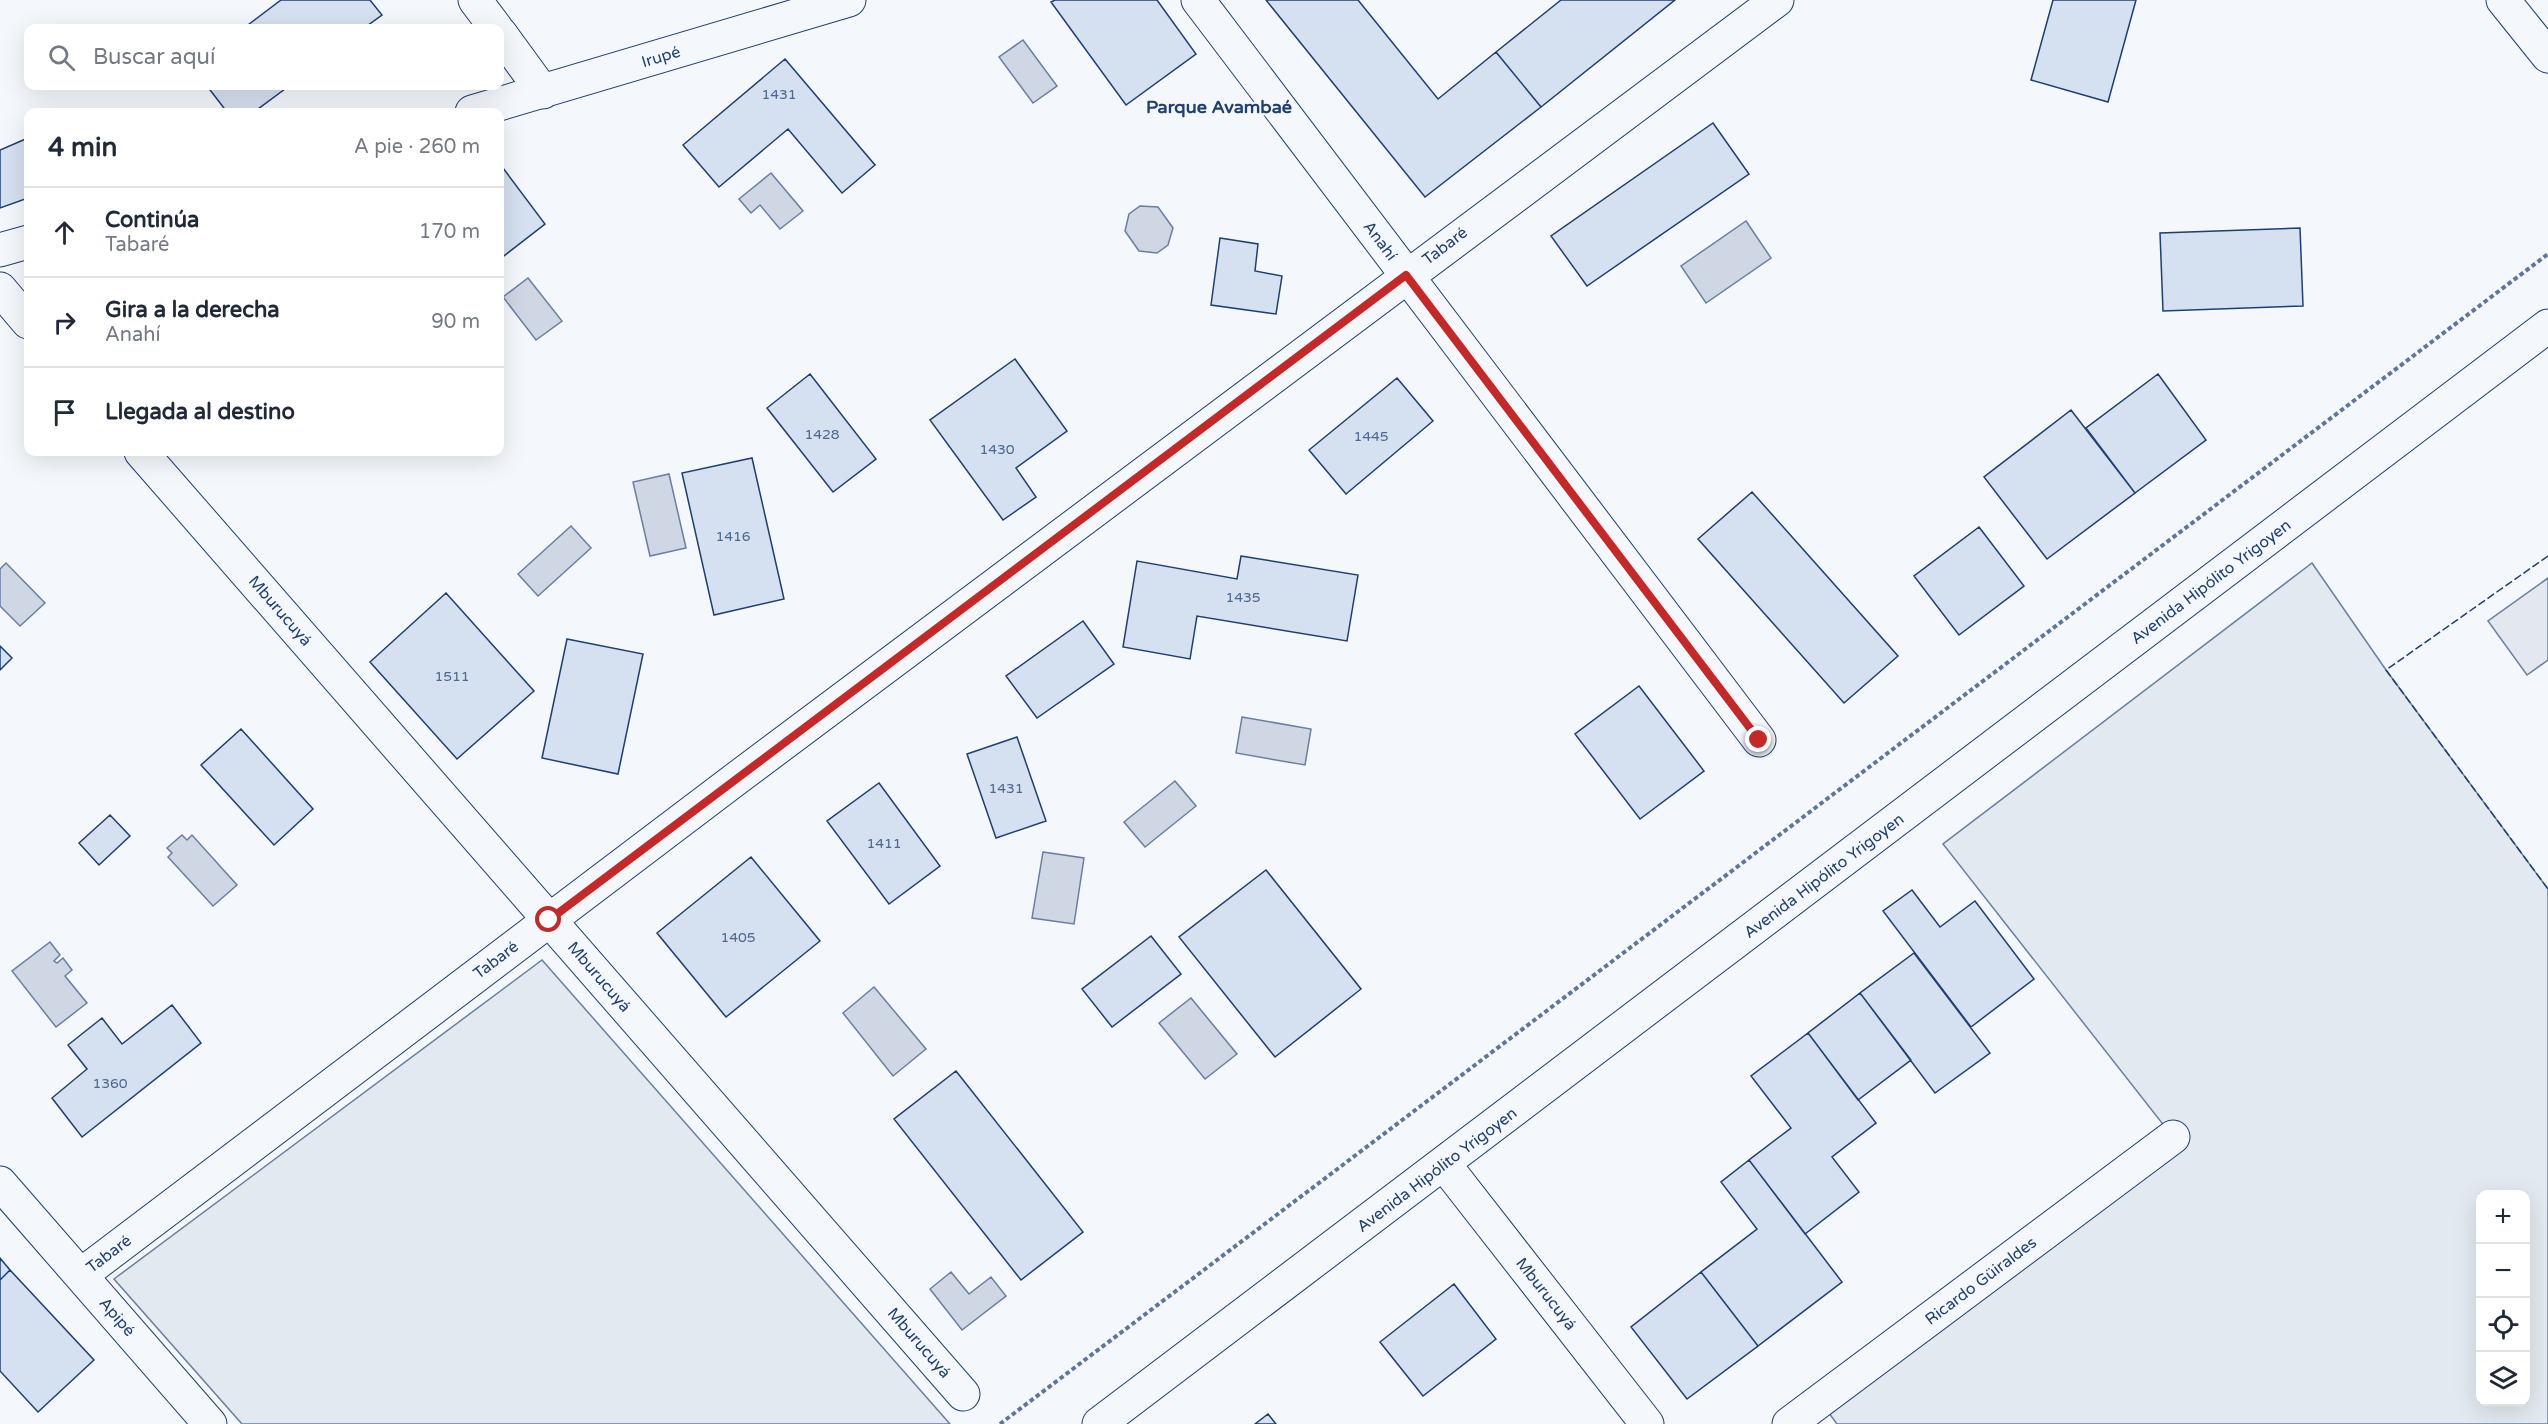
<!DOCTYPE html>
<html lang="es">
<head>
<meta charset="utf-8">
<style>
	body { margin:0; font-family:"Varela Round",sans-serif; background:#f2f2f3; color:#1f2937 }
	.controls { position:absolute; right:18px; bottom:18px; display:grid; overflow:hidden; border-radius:12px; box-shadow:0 6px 24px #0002 }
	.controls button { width:54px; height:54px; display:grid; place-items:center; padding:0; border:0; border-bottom:2px solid #e0e1e3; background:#fff; color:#1f2937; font:30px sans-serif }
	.stop { position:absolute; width:18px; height:18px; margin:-14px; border:4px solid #c62828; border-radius:50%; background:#fff }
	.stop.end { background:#c62828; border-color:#fff; box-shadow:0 2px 6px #0008 }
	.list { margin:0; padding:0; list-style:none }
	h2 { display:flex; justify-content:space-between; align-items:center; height:78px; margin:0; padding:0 24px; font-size:26px }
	h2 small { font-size:20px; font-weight:400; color:#747a83 }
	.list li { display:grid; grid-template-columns:39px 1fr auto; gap:18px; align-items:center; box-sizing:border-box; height:90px; padding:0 24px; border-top:2px solid #e0e1e3 }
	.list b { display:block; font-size:22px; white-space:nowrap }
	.list p { margin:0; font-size:20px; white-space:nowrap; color:#747a83 }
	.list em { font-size:20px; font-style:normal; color:#747a83 }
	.icon { flex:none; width:33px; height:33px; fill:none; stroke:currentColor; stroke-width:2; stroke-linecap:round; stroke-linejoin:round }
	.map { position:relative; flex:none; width:2548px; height:1424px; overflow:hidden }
	.search { position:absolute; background:#fff; box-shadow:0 6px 24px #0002; left:24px; top:24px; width:480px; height:66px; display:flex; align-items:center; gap:15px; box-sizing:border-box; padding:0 21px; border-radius:12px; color:#747a83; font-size:22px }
	.panel { position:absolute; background:#fff; box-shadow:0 6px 24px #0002; left:24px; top:108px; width:480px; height:348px; border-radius:12px }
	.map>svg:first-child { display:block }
	.green { fill:#e3e9f0; stroke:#687fa3; stroke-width:1.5; fill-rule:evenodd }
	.parking { fill:#e3e8f0; stroke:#687fa3; stroke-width:1.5 }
	.water { fill:#cfd7e4; stroke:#687fa3; stroke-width:1.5 }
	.building { fill:#d5e0f0; stroke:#1d3f73; stroke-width:1.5 }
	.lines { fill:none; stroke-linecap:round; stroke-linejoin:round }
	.street-casing { stroke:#1d3f73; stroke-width:35 }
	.primary-casing { stroke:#1d3f73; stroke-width:35 }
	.path { stroke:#5e769c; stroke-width:4; stroke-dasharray:4.5 3; stroke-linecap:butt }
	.street { stroke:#f4f7fb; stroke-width:33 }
	.primary { stroke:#f4f7fb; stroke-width:33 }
	.fence { stroke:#1d3f73; stroke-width:1.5; stroke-dasharray:8 3; stroke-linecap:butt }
	.route { stroke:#c62828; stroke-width:8 }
	.labels { text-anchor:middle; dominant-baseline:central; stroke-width:4.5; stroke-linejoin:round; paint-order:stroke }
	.number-label { font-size:14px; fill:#4b6792 }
	.street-label { font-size:16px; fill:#1d3f73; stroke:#f4f7fb }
	.neighbourhood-label { font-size:18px; font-weight:bold; fill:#1d3f73; stroke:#f4f7fb }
</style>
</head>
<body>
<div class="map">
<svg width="2548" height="1424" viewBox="0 0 2548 1424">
	<rect width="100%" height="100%" fill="#f4f7fb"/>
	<path class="green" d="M2312,563L2386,670L2548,889V1424H1837L1820,1401L2173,1137L1943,844ZM2480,1194H2526V1402H2480Z
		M542,960L950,1424H242L114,1279Z"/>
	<path class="parking" d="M2548,578V660L2527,675L2488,621Z"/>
	<path class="water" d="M1023,40L1057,86L1033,103L999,57Z
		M771,173L803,211L780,229L760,205L751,213L739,199Z
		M1140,206L1158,207L1173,228L1168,245L1157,253L1139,251L1125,231L1129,214Z
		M1746,221L1771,258L1706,303L1681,266Z
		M528,278L562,321L536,340L503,297Z
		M669,474L686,548L650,556L633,482Z
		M571,526L591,548L538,596L518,574Z
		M6,563L45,603L20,626L0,606V569Z
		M1242,717L1311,729L1305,765L1236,753Z
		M1175,781L1196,806L1145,847L1124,822Z
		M182,835L187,840L192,835L237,885L213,906L168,857L172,853L167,848Z
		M1043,852L1084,858L1074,924L1032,918Z
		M50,942L60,955L54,961L57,963L63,958L72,970L65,976L87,1003L56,1027L12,971Z
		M874,987L926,1049L893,1076L843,1013Z
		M1191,998L1237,1054L1205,1079L1159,1023Z
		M951,1272L969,1294L991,1277L1006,1296L962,1330L930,1289Z"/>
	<path class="building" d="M281,0H370L382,15L364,28H244Z
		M1055,0H1157L1196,54L1126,105L1051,2Z
		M1266,0H1358L1438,99L1496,52L1541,107L1425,197Z
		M1561,0H1675L1541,107L1496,52Z
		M2053,0H2136L2108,102L2031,80Z
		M785,59L875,165L842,193L788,129L719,187L683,145Z
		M207,86H289L254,112H227Z
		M1713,123L1749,174L1587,286L1551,236Z
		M28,138V198L0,208V150Z
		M500,164L545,224L500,259Z
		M2300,228L2303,306L2163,311L2160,233Z
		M1220,238L1258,244L1255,271L1282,276L1276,314L1211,305Z
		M1015,359L1067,431L1016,468L1036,497L1003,520L930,420Z
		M810,374L876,459L833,492L767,408Z
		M2158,374L2206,440L2135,493L2086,428Z
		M1397,378L1433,421L1346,494L1309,450Z
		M2071,410L2135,493L2047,559L1984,477Z
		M752,458L784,599L714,615L682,473Z
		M1752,492L1898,656L1844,703L1698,539Z
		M1979,527L2024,586L1959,635L1914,576Z
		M1241,556L1358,575L1347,641L1197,616L1190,659L1123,647L1137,561L1237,579Z
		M446,593L534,691L457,759L370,662Z
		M1083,621L1114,664L1037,718L1006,676Z
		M567,639L643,654L618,774L542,758Z
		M0,646L12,658L0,670Z
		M1639,686L1704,771L1640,819L1575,734Z
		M241,729L313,809L274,845L201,765Z
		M1017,737L1046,821L996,838L967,754Z
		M879,783L940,866L889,904L827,821Z
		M110,815L130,836L99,865L79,843Z
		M751,857L820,941L726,1017L657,933Z
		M1266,870L1361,989L1275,1057L1179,937Z
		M1912,890L1940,927L1975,901L2034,979L1971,1027L1883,911Z
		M1151,936L1181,974L1112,1027L1082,989Z
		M1914,953L1990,1053L1935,1093L1860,993Z
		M1860,993L1911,1060L1858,1100L1808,1033Z
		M172,1005L201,1043L82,1137L52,1098L87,1069L68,1045L102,1018L122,1044Z
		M1808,1033L1876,1123L1832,1157L1859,1192L1805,1234L1749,1160L1791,1128L1751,1076Z
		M956,1071L1083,1232L1021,1280L894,1119Z
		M1749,1160L1842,1282L1758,1346L1701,1272L1757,1229L1721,1182Z
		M0,1258L10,1270L0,1280Z
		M10,1270L94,1360L38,1412L0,1371V1280Z
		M1701,1272L1758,1346L1687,1399L1631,1327Z
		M1454,1284L1496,1339L1423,1396L1380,1342Z
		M1268,1414L1276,1424H1255Z"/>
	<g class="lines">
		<defs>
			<path id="street" d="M475,0L496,28
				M1198,0L1759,740
				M2503,0L2548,56
				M500,33L543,92
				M472,112L849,0
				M0,250L28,242
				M0,289L28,322
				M141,452L963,1394
				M1444,1164L1647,1424
				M0,1183L210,1424
				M81,1275C644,847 1209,421 1777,0
				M1789,1424L2173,1137"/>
			<path id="primary" d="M1099,1424L2548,326"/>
		</defs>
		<use href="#street" class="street-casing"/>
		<use href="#primary" class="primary-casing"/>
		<path class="path" d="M1000,1424L2548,254"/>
		<use href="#street" class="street"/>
		<use href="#primary" class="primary"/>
		<path class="fence" d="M2548,556L2386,670L2548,889"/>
	</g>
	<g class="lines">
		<path class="route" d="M549,920L1406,275L1759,740"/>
	</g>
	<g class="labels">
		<g class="number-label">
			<text x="779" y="94">1431</text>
			<text x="822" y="434">1428</text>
			<text x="1371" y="436">1445</text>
			<text x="997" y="449">1430</text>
			<text x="733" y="536">1416</text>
			<text x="1243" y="597">1435</text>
			<text x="452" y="676">1511</text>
			<text x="1006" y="788">1431</text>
			<text x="884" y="843">1411</text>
			<text x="738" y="937">1405</text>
			<text x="110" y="1083">1360</text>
		</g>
		<g class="street-label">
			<text transform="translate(661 57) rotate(-17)">Irupé</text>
			<text transform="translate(1380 241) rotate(53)">Anahí</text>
			<text transform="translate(1445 246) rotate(-37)">Tabaré</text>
			<text transform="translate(2211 582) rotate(-37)">Avenida Hipólito Yrigoyen</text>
			<text transform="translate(280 611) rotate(49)">Mburucuyá</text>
			<text transform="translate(1824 876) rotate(-37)">Avenida Hipólito Yrigoyen</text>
			<text transform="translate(496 960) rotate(-37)">Tabaré</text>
			<text transform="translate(599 977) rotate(49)">Mburucuyá</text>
			<text transform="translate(1437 1170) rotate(-37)">Avenida Hipólito Yrigoyen</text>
			<text transform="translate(109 1254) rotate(-37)">Tabaré</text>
			<text transform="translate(1981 1281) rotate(-37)">Ricardo Güiraldes</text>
			<text transform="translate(1546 1294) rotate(52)">Mburucuyá</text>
			<text transform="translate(117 1317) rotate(49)">Apipé</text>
			<text transform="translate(919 1343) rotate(49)">Mburucuyá</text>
		</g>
		<g class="neighbourhood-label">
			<text x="1219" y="107">Parque Avambaé</text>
		</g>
	</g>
</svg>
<div class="controls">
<button>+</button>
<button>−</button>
<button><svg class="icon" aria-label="locate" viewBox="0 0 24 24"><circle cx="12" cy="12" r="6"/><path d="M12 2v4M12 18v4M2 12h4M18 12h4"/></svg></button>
<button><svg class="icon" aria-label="layers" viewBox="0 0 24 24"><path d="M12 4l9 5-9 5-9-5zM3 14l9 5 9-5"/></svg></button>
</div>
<div class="stop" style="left:549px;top:920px"></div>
<div class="stop end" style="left:1759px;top:740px"></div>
<div class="search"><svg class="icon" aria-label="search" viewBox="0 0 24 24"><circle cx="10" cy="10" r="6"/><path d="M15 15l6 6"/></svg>Buscar aquí</div>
<section class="panel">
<h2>4 min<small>A pie · 260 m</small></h2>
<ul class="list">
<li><svg class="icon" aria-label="ahead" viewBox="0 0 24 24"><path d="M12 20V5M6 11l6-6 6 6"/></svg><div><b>Continúa</b><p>Tabaré</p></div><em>170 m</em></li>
<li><svg class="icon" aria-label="right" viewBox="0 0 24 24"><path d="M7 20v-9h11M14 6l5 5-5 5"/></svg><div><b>Gira a la derecha</b><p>Anahí</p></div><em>90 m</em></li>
<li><svg class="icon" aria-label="arrive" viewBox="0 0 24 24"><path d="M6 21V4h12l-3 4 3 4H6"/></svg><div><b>Llegada al destino</b></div></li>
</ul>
</section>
</div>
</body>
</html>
